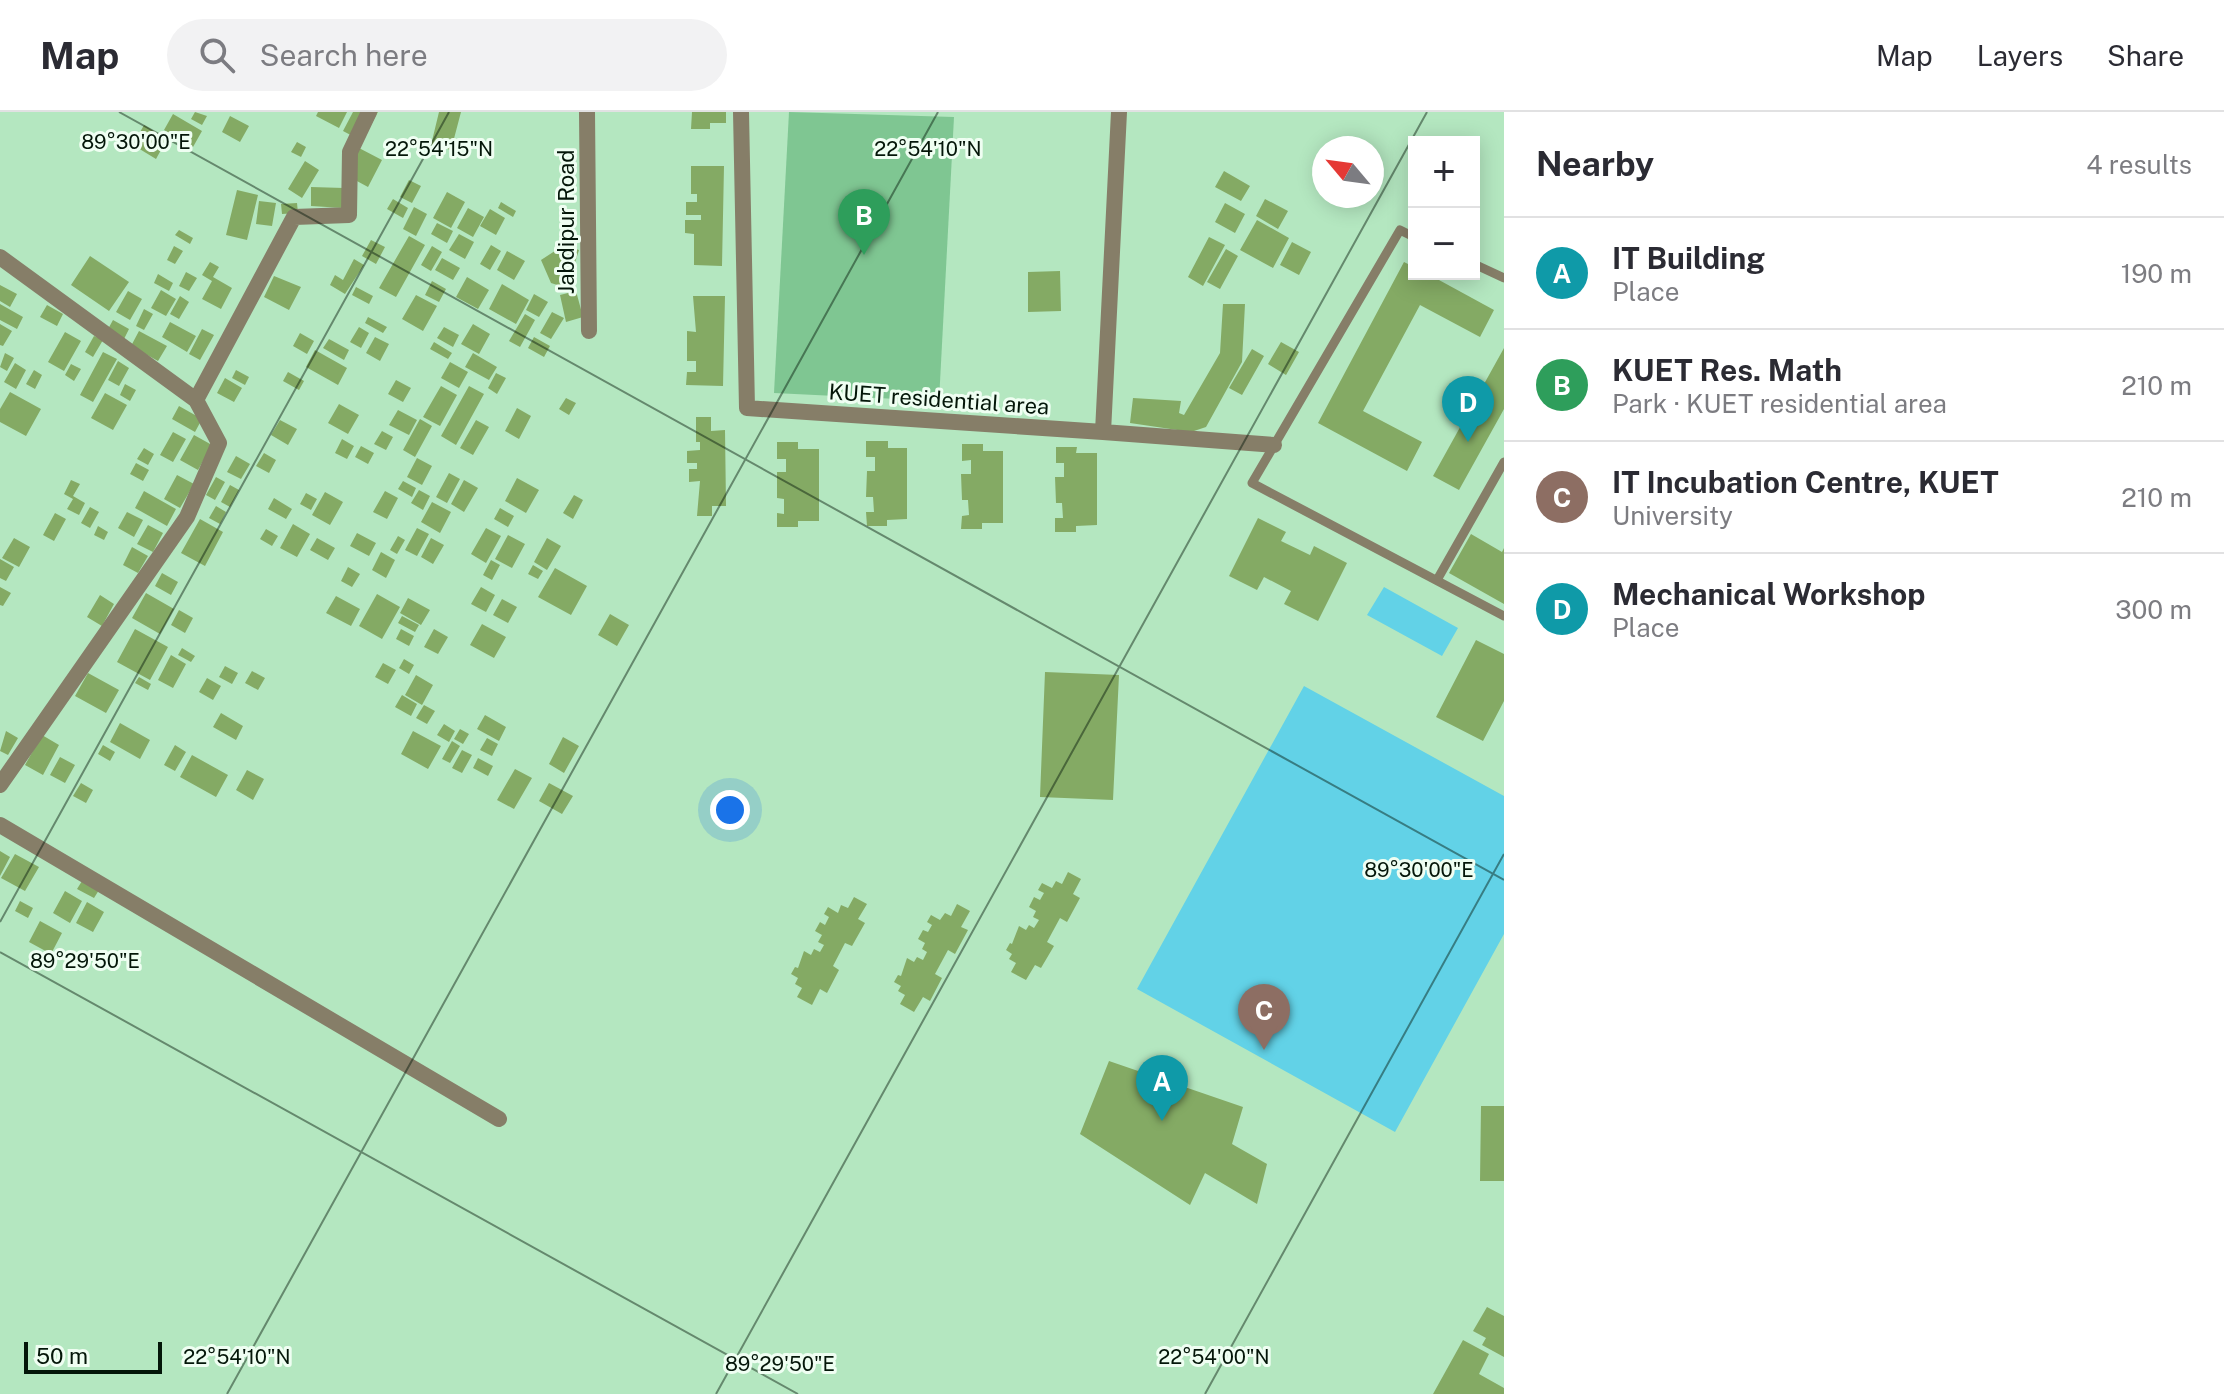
<!DOCTYPE html>
<html lang="en">
<head>
<meta charset="utf-8">
<style>
	body { margin:0; font-family:"Public Sans",sans-serif; background:#f2f2f3; color:#2b2b33 }
	.controls { position:absolute; right:24px; top:24px; display:grid; overflow:hidden; border-radius:0px; box-shadow:0 4px 20px #0003 }
	.controls button { width:72px; height:72px; display:grid; place-items:center; padding:0; border:0; border-bottom:2px solid #e1e1e2; background:#fff; color:#2b2b33; font:40px sans-serif }
	.compass { position:absolute; left:1312px; top:24px; width:72px; height:72px; border-radius:50%; background:#fff; box-shadow:0 4px 20px #0003; rotate:299deg }
	.scale { position:absolute; left:24px; bottom:20px; width:138px; box-sizing:border-box; padding-left:8px; border:4px solid #041609; border-top:0; font-size:22px; line-height:28px; white-space:nowrap; color:#041609; -webkit-text-stroke:6px #effef2; paint-order:stroke }
	.you { position:absolute; left:730px; top:698px; width:28px; height:28px; margin:-20px; border:6px solid #fff; border-radius:50%; background:#1a73e8; box-shadow:0 0 0 12px #1a73e833 }
	.badge { display:grid; place-items:center; width:52px; height:52px; border-radius:50%; background:#2563eb; color:#fff; font-size:26px; font-weight:700 }
	.pin { position:absolute; translate:-50% -66px; filter:drop-shadow(0 2px 4px #0008) }
	.pin::after { content:''; position:absolute; top:42px; width:28px; height:24px; background:inherit; clip-path:polygon(0 0,100% 0,50% 100%) }
	.list { margin:0; padding:0; list-style:none }
	h2 { display:flex; justify-content:space-between; align-items:center; height:104px; margin:0; padding:0 32px; font-size:34px }
	h2 small { font-size:26px; font-weight:400; color:#7c7c81 }
	.list li { display:grid; grid-template-columns:52px 1fr auto; gap:24px; align-items:center; box-sizing:border-box; height:112px; padding:0 32px; border-top:2px solid #e1e1e2 }
	.list b { display:block; font-size:30px; white-space:nowrap }
	.list p { margin:0; font-size:26px; white-space:nowrap; color:#7c7c81 }
	.list em { font-size:26px; font-style:normal; color:#7c7c81 }
	.icon { flex:none; width:44px; height:44px; fill:none; stroke:currentColor; stroke-width:2; stroke-linecap:round; stroke-linejoin:round }
	.map { position:relative; flex:none; width:1504px; height:1282px; overflow:hidden }
	header { display:flex; align-items:center; gap:48px; box-sizing:border-box; height:112px; padding:0 40px; background:#fff; border-bottom:2px solid #e1e1e2 }
	header strong { font-size:38px }
	nav { display:flex; gap:44px; margin-inline-start:auto; font-size:28px }
	.search { width:560px; height:72px; background:#f2f2f3; display:flex; align-items:center; gap:20px; box-sizing:border-box; padding:0 28px; border-radius:44px; color:#7c7c81; font-size:30px }
	main { display:flex }
	aside { flex:1; background:#fff }
	.map>svg:first-child { display:block }
	.green { fill:#7fc692 }
	.water { fill:#62d2e7 }
	.building { fill:#84aa64 }
	.lines { fill:none; stroke-linecap:round; stroke-linejoin:round }
	.lane { stroke:#867e68; stroke-width:9 }
	.street { stroke:#867e68; stroke-width:16 }
	.ticks { fill:none; stroke:#041609; stroke-width:2; stroke-opacity:0.45 }
	.labels { text-anchor:middle; dominant-baseline:central; stroke-width:6; stroke-linejoin:round; paint-order:stroke }
	.street-label { font-size:22px; fill:#041609; stroke:#effef2 }
	.ticks-label { font-size:20px; text-anchor:middle; fill:#041609; stroke:#effef2; stroke-width:6; stroke-linejoin:round; paint-order:stroke }
</style>
</head>
<body>
<header>
<strong>Map</strong>
<div class="search"><svg class="icon" aria-label="search" viewBox="0 0 24 24"><circle cx="10" cy="10" r="6"/><path d="M15 15l6 6"/></svg>Search here</div>
<nav><a>Map</a><a>Layers</a><a>Share</a></nav>
</header>
<main>
<div class="map">
<svg width="1504" height="1282" viewBox="0 0 1504 1282">
	<rect width="100%" height="100%" fill="#b4e7c0"/>
	<path class="green" d="M789,0L954,5L939,289L774,281Z"/>
	<path class="water" d="M1384,475L1458,516L1442,544L1367,503Z
		M1304,574L1504,684V822L1395,1020L1137,877Z"/>
	<path class="building" d="M195,0L207,4L202,13L191,7Z
		M318,0H347L339,16L316,4Z
		M353,0H378L362,29L343,19Z
		M439,0H461L451,38L431,33Z
		M692,0H726V11H710V17H691Z
		M173,2L202,19L193,35L164,18Z
		M230,4L249,14L240,30L222,20Z
		M144,13L167,27L156,47L133,33Z
		M297,30L306,35L301,45L291,40Z
		M359,36L382,48L368,75L344,62Z
		M305,49L319,58L302,86L288,77Z
		M691,54H724L722,154L694,153V122L685,121V108H701V103H686V90H697V82H691Z
		M1224,59L1250,74L1241,89L1215,75Z
		M409,68L421,74L412,91L400,85Z
		M311,75L344,76L343,96L311,94Z
		M237,78L258,83L247,128L226,123Z
		M447,80L465,90L451,116L433,106Z
		M393,87L408,96L403,106L387,97Z
		M1265,87L1288,99L1278,117L1256,104Z
		M259,89L276,91L272,114L256,112Z
		M501,90L516,99L513,105L498,96Z
		M297,91L298,101L282,102L281,92Z
		M1225,91L1245,102L1235,121L1215,110Z
		M414,95L427,102L416,124L403,117Z
		M468,96L484,105L473,125L457,116Z
		M490,97L505,106L496,123L480,114Z
		M1257,108L1289,126L1273,156L1240,138Z
		M437,111L453,119L447,131L431,122Z
		M179,118L193,126L190,132L175,123Z
		M459,122L474,130L465,147L449,138Z
		M409,124L425,133L396,185L379,176Z
		M1209,125L1225,133L1203,174L1188,165Z
		M371,128L385,135L376,152L362,144Z
		M1292,130L1311,140L1299,163L1280,153Z
		M491,133L501,139L490,158L480,152Z
		M564,133L579,138L567,176L551,171L541,148Z
		M174,134L183,139L175,152L167,148Z
		M432,134L442,140L431,159L421,153Z
		M1226,137L1238,144L1220,177L1207,170Z
		M507,139L525,149L514,168L497,158Z
		M90,144L129,170L109,199L71,173Z
		M442,146L460,156L453,168L435,158Z
		M354,147L364,153L345,182L330,173L335,163L343,168Z
		M210,150L219,155L213,165L232,176L221,197L202,187L212,169L202,163Z
		M1404,150L1414,155V162H1428L1494,198L1480,225L1420,193L1363,299L1422,330L1407,359L1318,311Z
		M1060,159L1061,199L1028,200V160Z
		M186,160L197,166L189,179L179,174Z
		M158,162L173,171L169,179L154,171Z
		M274,164L301,175L289,198L264,185Z
		M467,165L489,178L478,197L456,185Z
		M432,169L446,177L439,190L425,183Z
		M502,172L529,188L516,212L489,197Z
		M0,173L17,182L10,195L0,189Z
		M356,175L373,184L369,192L352,183Z
		M161,178L176,187L166,204L151,196Z
		M128,179L142,187L130,208L116,200Z
		M576,179L583,205L566,210L560,183Z
		M534,182L548,190L539,205L526,198Z
		M416,183L437,194L423,219L402,207Z
		M180,184L189,190L179,207L170,202Z
		M693,184H725L723,274L686,273L687,260H696V249H687V219L696,220Z
		M0,192L23,205L17,217L0,208Z
		M1223,192H1245L1242,250L1206,315L1191,320L1130,311L1133,286L1181,289L1179,301L1184,303L1220,241Z
		M47,193L63,202L57,214L40,205Z
		M144,197L153,202L144,218L136,214Z
		M552,200L564,206L551,227L540,221Z
		M525,202L535,208L520,235L509,229Z
		M368,205L387,215L383,221L365,211Z
		M113,208L129,217L123,229L107,219Z
		M170,210L196,224L187,240L162,225Z
		M0,212L12,219L3,234L0,233Z
		M473,212L490,222L479,242L461,232Z
		M359,215L369,221L361,236L350,230Z
		M444,215L459,223L453,235L437,226Z
		M202,217L214,223L200,248L189,242Z
		M139,219L167,234L158,249L131,234Z
		M65,220L81,229L64,259L48,250Z
		M300,221L314,229L307,242L293,234Z
		M94,224L103,228L93,245L85,240Z
		M375,225L389,232L380,249L366,241Z
		M534,225L550,234L544,245L528,236Z
		M329,227L349,238L344,248L323,236Z
		M434,230L452,241L448,247L430,237Z
		M1281,230L1299,240L1286,263L1268,252Z
		M1504,236V297L1459,378L1433,364Z
		M1252,237L1264,244L1242,283L1229,276Z
		M315,238L347,256L338,273L306,255Z
		M103,240L117,247L93,290L80,283Z
		M5,241L14,246L7,259L0,255Z
		M473,241L497,255L489,268L465,255Z
		M118,249L129,256L119,274L108,268Z
		M450,250L468,260L459,276L441,266Z
		M15,251L26,258L16,277L4,270Z
		M71,252L81,257L74,269L65,263Z
		M34,258L42,263L35,277L26,272Z
		M236,258L249,265L245,273L232,266Z
		M288,260L304,269L299,278L283,269Z
		M496,261L506,266L497,282L488,276Z
		M225,266L242,276L234,290L217,281Z
		M396,268L411,276L403,290L388,282Z
		M125,272L136,278L130,289L120,283Z
		M441,274L457,283L440,314L423,305Z
		M469,274L484,282L456,333L441,324Z
		M10,280L41,297L26,324L0,310V297Z
		M105,281L127,293L113,318L91,306Z
		M566,286L576,291L569,303L559,297Z
		M339,292L359,303L348,322L328,311Z
		M179,294L202,307L195,320L172,307Z
		M517,296L531,304L519,327L505,319Z
		M398,298L417,308L409,323L389,313Z
		M696,305H711V319L725,318L726,394H712V404H697L700,369L689,370V357H697V351H687V339L700,338V330H696Z
		M420,307L432,314L415,345L403,338Z
		M280,308L297,317L288,333L271,323Z
		M476,308L489,315L473,343L460,336Z
		M382,319L393,325L386,338L374,332Z
		M173,320L186,327L173,350L160,343Z
		M194,323L212,333L198,358L180,348Z
		M342,327L354,334L347,347L335,341Z
		M866,329H888V336H907V407L887,408V414H867L866,400H874L873,385H866L867,359H875V345H866Z
		M777,330H798V337H819V409H798V415H777V401L784,402V387L777,386V360H786V347H777Z
		M962,332H983V339H1003V411H982V417H961L962,404L969,403L968,388H962L961,362H971V348L962,349Z
		M361,334L374,341L368,352L355,345Z
		M1056,335H1077L1076,341H1097V413L1076,414V420H1055V406H1063L1062,391H1056L1055,365H1064V351H1056Z
		M144,336L154,342L148,353L137,347Z
		M264,341L276,348L269,361L256,354Z
		M236,344L250,352L241,367L227,360Z
		M417,346L432,354L422,373L407,365Z
		M136,351L149,358L143,369L130,362Z
		M449,361L460,367L447,391L436,385Z
		M177,363L194,372L180,396L164,387Z
		M216,365L225,370L215,388L206,383Z
		M517,366L539,378L526,401L505,389Z
		M71,368L80,372L73,384L85,391L79,403L67,397L73,387L64,382Z
		M464,368L478,376L464,400L451,392Z
		M403,369L416,376L412,385L398,377Z
		M230,373L239,378L230,395L221,390Z
		M419,378L430,384L423,398L411,391Z
		M144,379L176,397L167,414L135,396Z
		M385,379L398,386L387,407L373,400Z
		M325,380L343,390L330,413L312,403Z
		M306,381L317,387L311,398L300,392Z
		M574,383L583,388L573,407L563,401Z
		M274,386L292,397L286,407L268,397Z
		M432,390L451,400L440,421L421,410Z
		M216,394L226,400L220,412L209,406Z
		M90,395L99,400L90,416L81,411Z
		M500,396L514,404L508,415L494,407Z
		M127,400L143,408L134,425L118,416Z
		M55,401L66,407L54,429L43,423Z
		M1258,406L1286,420L1281,429L1310,443L1314,434L1347,451L1318,509L1284,492L1291,479L1264,465L1257,478L1229,464Z
		M200,407L223,420L205,454L181,441Z
		M293,412L310,422L297,445L280,436Z
		M148,413L163,421L153,440L137,432Z
		M98,414L108,420L104,428L94,423Z
		M417,416L429,422L417,444L405,438Z
		M486,416L501,424L486,451L471,442Z
		M266,417L278,424L272,434L260,427Z
		M357,421L376,431L369,444L350,434Z
		M1471,422L1502,440L1504,436V492L1449,461Z
		M508,423L525,432L512,456L495,447Z
		M398,424L405,428L397,442L390,438Z
		M14,426L30,435L19,455L2,446Z
		M317,426L335,436L328,448L310,438Z
		M431,426L444,433L433,452L421,445Z
		M547,426L561,434L547,458L534,450Z
		M132,435L148,444L138,461L123,453Z
		M381,440L395,448L386,466L372,458Z
		M0,447L14,455L6,469L0,466Z
		M491,448L500,453L492,468L483,463Z
		M533,453L543,459L538,467L528,462Z
		M348,455L360,462L352,475L341,469Z
		M555,456L587,474L571,503L538,485Z
		M162,461L178,470L171,483L155,474Z
		M0,475L11,481L3,494L0,493Z
		M481,475L495,483L486,500L471,492Z
		M146,481L174,497L160,522L132,506Z
		M377,482L400,495L382,527L359,514Z
		M100,483L114,492L102,514L87,505Z
		M336,484L360,497L351,514L326,501Z
		M408,486L430,498L421,513L400,501Z
		M502,487L517,495L508,511L493,503Z
		M179,498L193,506L185,521L171,513Z
		M610,502L629,513L617,534L598,523Z
		M402,504L419,513L415,520L398,511Z
		M482,512L506,525L494,546L470,533Z
		M135,517L168,535L150,568L117,550Z
		M401,517L414,524L409,534L396,527Z
		M434,517L448,525L438,542L424,535Z
		M1476,528L1504,542V589L1483,629L1436,605Z
		M182,536L195,544L191,550L178,543Z
		M171,543L186,552L173,576L158,568Z
		M404,547L414,553L409,562L399,556Z
		M383,551L396,558L388,572L375,565Z
		M225,554L238,561L232,572L219,565Z
		M252,559L265,566L258,578L245,571Z
		M1045,560L1119,563L1113,688L1040,685Z
		M88,561L119,578L106,601L75,584Z
		M416,563L433,573L422,593L405,583Z
		M139,565L151,572L148,578L135,571Z
		M207,566L221,574L213,588L199,580Z
		M402,583L417,592L411,604L395,595Z
		M424,593L435,599L427,612L416,606Z
		M221,601L243,614L236,628L213,615Z
		M485,603L506,615L499,629L477,617Z
		M120,611L150,628L140,647L110,630Z
		M444,612L455,619L449,630L437,623Z
		M460,617L469,622L463,632L454,627Z
		M6,619L18,626L8,643L0,639Z
		M413,619L441,634L428,657L401,642Z
		M42,623L59,633L43,663L25,653Z
		M563,625L579,634L564,661L549,652Z
		M487,626L498,632L492,644L480,638Z
		M452,629L460,634L450,651L442,647Z
		M103,633L115,640L110,649L98,642Z
		M175,633L186,640L175,659L164,653Z
		M462,638L472,643L462,661L452,656Z
		M192,643L228,663L216,685L180,665Z
		M60,645L75,653L65,671L50,663Z
		M478,646L493,654L488,664L473,656Z
		M515,657L532,666L514,697L497,688Z
		M247,658L264,667L253,688L236,678Z
		M81,671L93,678L86,691L73,684Z
		M549,671L573,684L562,702L539,689Z
		M0,739L10,745L0,764Z
		M15,742L39,755L25,779L1,766Z
		M1068,760L1081,767L1073,782L1080,786L1067,810L1060,806L1047,830L1054,834L1041,856L1035,853L1026,868L1011,860L1016,851L1009,847L1012,842L1006,838L1010,831L1012,832L1019,814L1026,818L1029,813L1034,816L1039,808L1033,805L1036,799L1029,795L1034,785L1040,788L1044,781L1038,778L1042,771L1052,776L1056,769L1062,772Z
		M82,769L99,778L94,786L77,777Z
		M65,779L82,789L70,811L53,801Z
		M854,785L867,792L858,807L865,811L852,834L845,831L833,854L839,858L827,881L820,877L812,893L797,885L802,876L795,872L798,866L791,862L795,855L798,856L804,839L811,843L814,837L820,840L824,833L818,830L822,823L815,819L820,810L825,813L829,805L824,802L828,795L838,801L841,793L848,796Z
		M20,789L33,796L28,806L15,799Z
		M87,790L104,800L93,820L76,811Z
		M957,792L970,799L961,815L968,818L955,842L948,838L935,862L942,866L930,889L923,885L914,900L900,892L905,883L898,879L901,874L894,870L898,863L901,864L907,846L914,850L917,845L923,848L927,840L922,837L925,831L918,827L923,818L928,820L932,813L927,810L931,803L940,808L945,801L951,804Z
		M40,809L62,821L51,842L29,830Z
		M1109,949L1243,995L1232,1032L1267,1052L1257,1092L1205,1061L1190,1093L1080,1022Z
		M1481,994H1504V1069H1480Z
		M1487,1195L1504,1204V1245L1482,1233L1486,1226L1473,1219Z
		M1463,1228L1489,1242L1479,1262L1504,1276V1282H1433Z"/>
	<g class="lines">
		<path class="lane" d="M1414,125L1400,118L1252,371L1504,504
			M1474,152L1504,166
			M1437,468L1504,350"/>
		<path class="street" d="M587,0L589,219
			M741,0L747,296L1103,320L1119,0
			M0,145L196,288L294,105L349,103L350,40L369,0
			M1103,320L1274,333
			M0,673L187,405L219,331L196,288
			M0,713L499,1007"/>
	</g>
	<path class="ticks" d="M119,0L1504,768M0,810L449,0M0,840L798,1282M227,1282L938,0M716,1282L1427,0M1205,1282L1504,742"/>
	<g class="labels">
		<g class="street-label">
			<text transform="translate(566 110) rotate(-90)">Jabdipur Road</text>
			<text transform="translate(939 287) rotate(4)">KUET residential area</text>
		</g>
	</g>
	<g class="ticks-label">
		<text x="136" y="37">89°30'00"E</text>
		<text x="439" y="44">22°54'15"N</text>
		<text x="928" y="44">22°54'10"N</text>
		<text x="1419" y="765">89°30'00"E</text>
		<text x="85" y="856">89°29'50"E</text>
		<text x="237" y="1252">22°54'10"N</text>
		<text x="1214" y="1252">22°54'00"N</text>
		<text x="780" y="1259">89°29'50"E</text>
	</g>
</svg>
<div class="controls">
<button>+</button>
<button>−</button>
</div>
<svg class="compass" viewBox="-18 -18 36 36"><path d="M0-13l5 13h-10z" fill="#e53935"/><path d="M0 13l5-13h-10z" fill="#7c7c81"/></svg>
<div class="scale">50 m</div>
<div class="you"></div>
<div class="pin badge" style="left:1162px;top:1009px;background:#0f9aa8">A</div>
<div class="pin badge" style="left:864px;top:143px;background:#2e9e5b">B</div>
<div class="pin badge" style="left:1264px;top:938px;background:#8d6e63">C</div>
<div class="pin badge" style="left:1468px;top:330px;background:#0f9aa8">D</div>
</div>
<aside>
<h2>Nearby<small>4 results</small></h2>
<ul class="list">
<li><span class="badge" style="background:#0f9aa8">A</span><div><b>IT Building</b><p>Place</p></div><em>190 m</em></li>
<li><span class="badge" style="background:#2e9e5b">B</span><div><b>KUET Res. Math</b><p>Park · KUET residential area</p></div><em>210 m</em></li>
<li><span class="badge" style="background:#8d6e63">C</span><div><b>IT Incubation Centre, KUET</b><p>University</p></div><em>210 m</em></li>
<li><span class="badge" style="background:#0f9aa8">D</span><div><b>Mechanical Workshop</b><p>Place</p></div><em>300 m</em></li>
</ul>
</aside>
</main>
</body>
</html>
